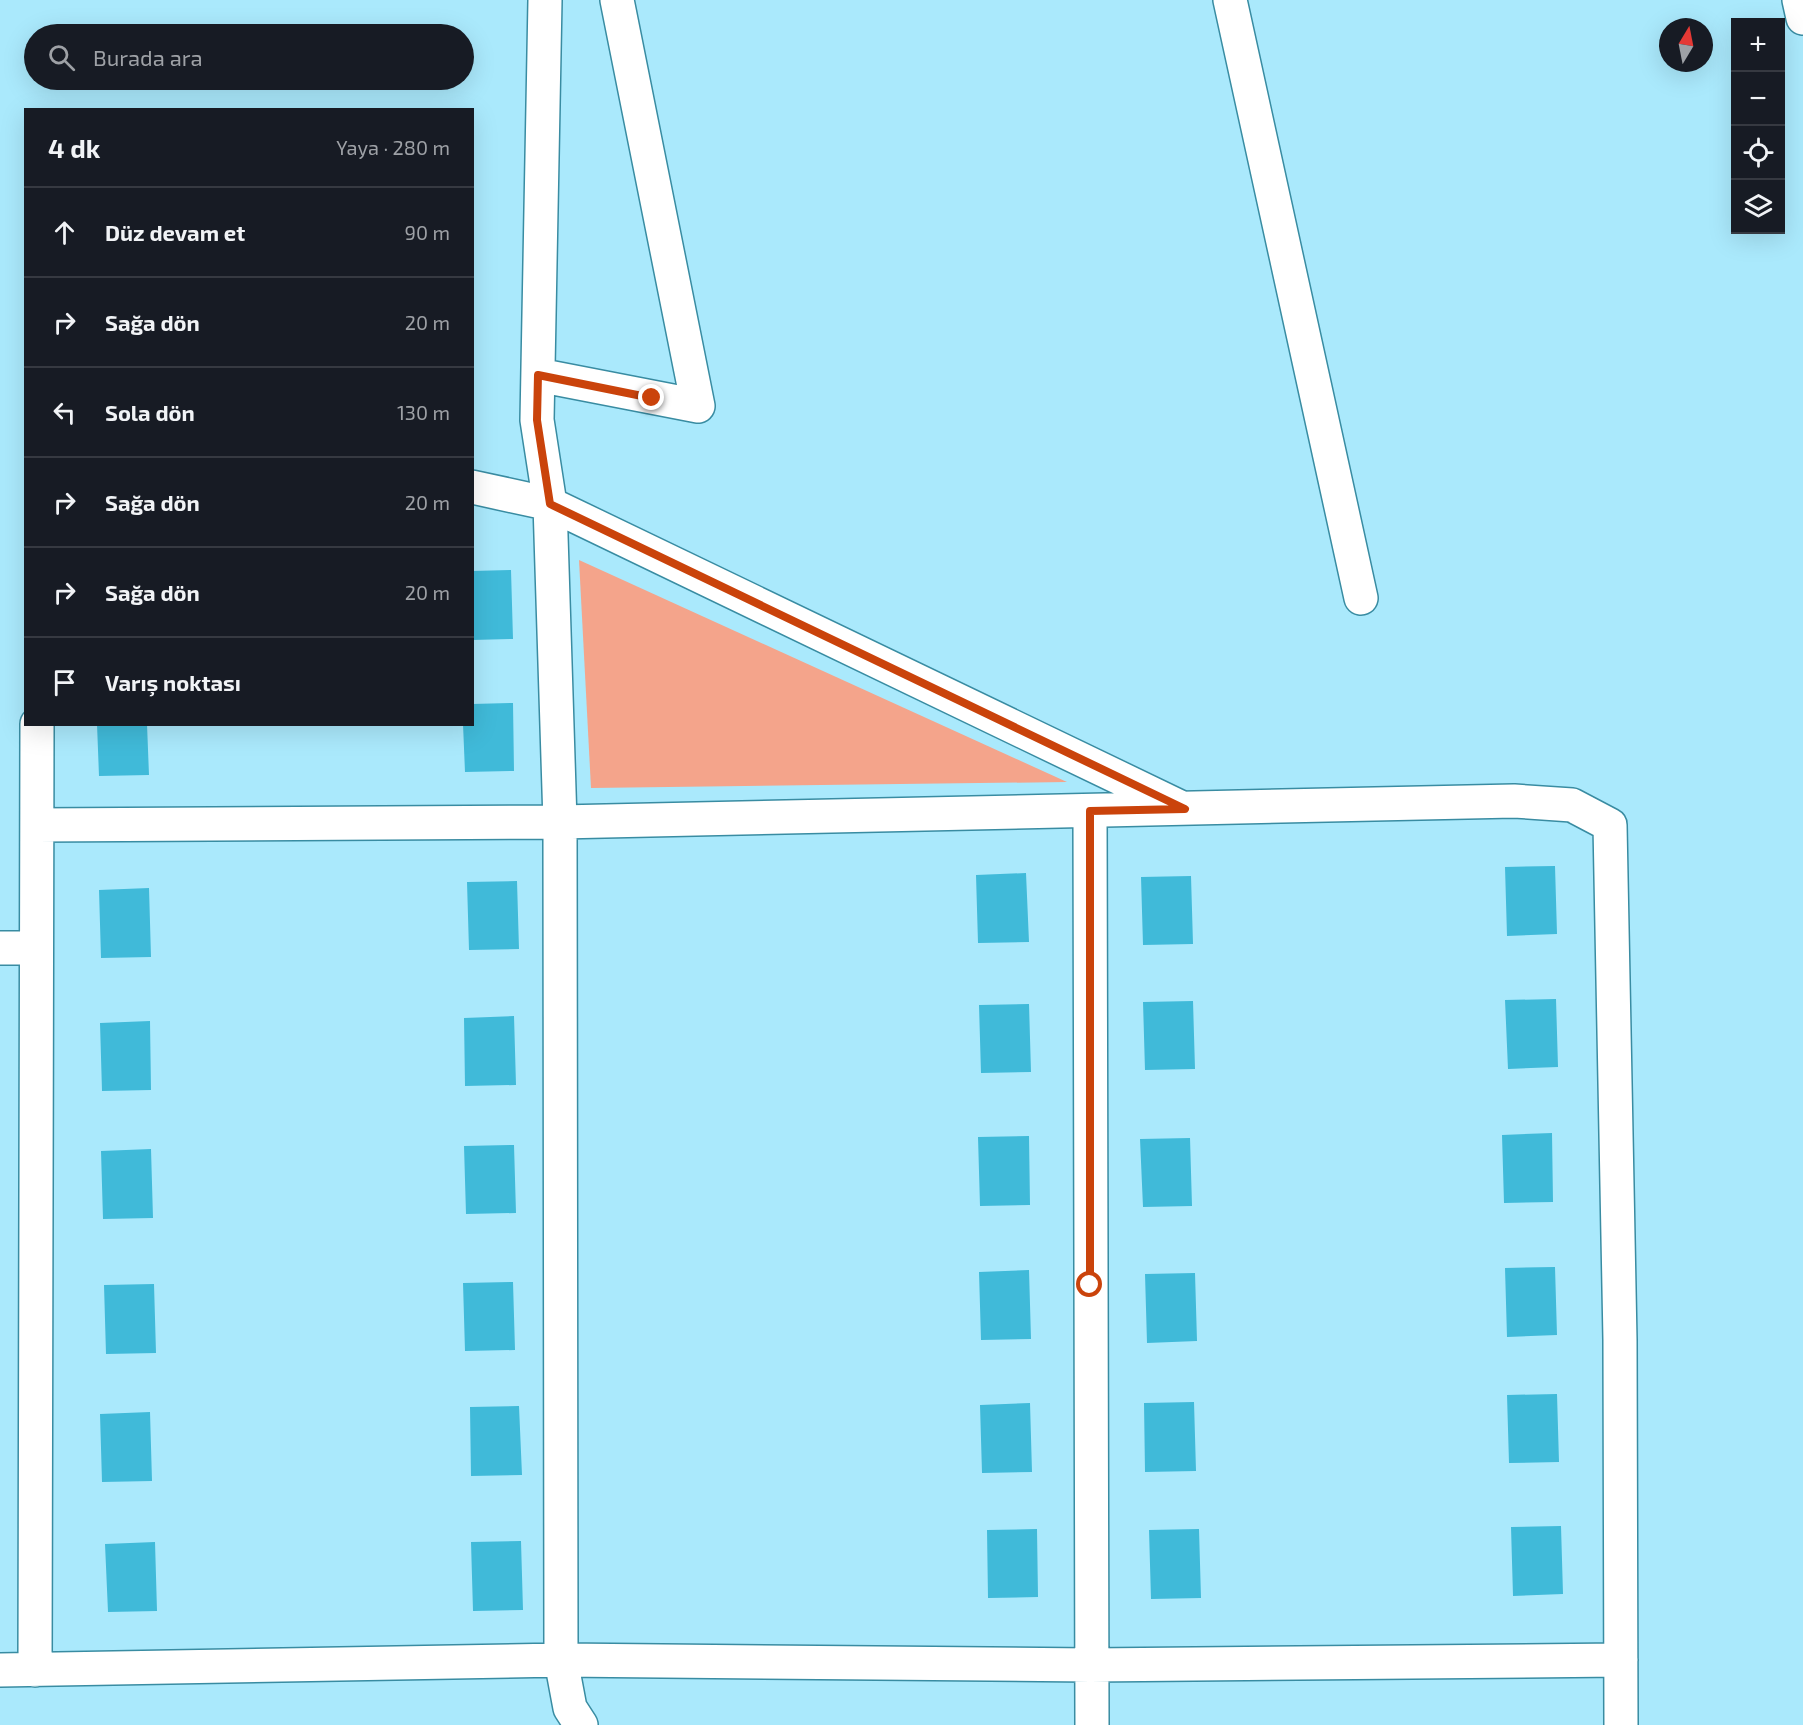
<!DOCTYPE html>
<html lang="tr">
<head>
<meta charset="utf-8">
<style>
	body { margin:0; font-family:"Exo 2",sans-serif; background:#20242c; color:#f1f3f6 }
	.controls { position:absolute; right:18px; top:18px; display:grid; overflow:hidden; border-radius:0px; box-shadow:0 6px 24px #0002 }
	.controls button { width:54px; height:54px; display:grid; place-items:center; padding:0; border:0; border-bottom:2px solid #363941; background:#171b24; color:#f1f3f6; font:30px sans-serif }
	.compass { position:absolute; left:1659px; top:18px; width:54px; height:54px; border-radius:50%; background:#171b24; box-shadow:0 6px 24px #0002; rotate:10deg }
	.stop { position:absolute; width:18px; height:18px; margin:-14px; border:4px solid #ca430b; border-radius:50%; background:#fff }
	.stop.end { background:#ca430b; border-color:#fff; box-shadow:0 2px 6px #0008 }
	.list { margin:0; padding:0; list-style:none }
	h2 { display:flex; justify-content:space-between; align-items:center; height:78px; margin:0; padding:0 24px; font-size:26px }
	h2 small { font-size:20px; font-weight:400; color:#9ea1a6 }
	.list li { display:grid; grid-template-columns:39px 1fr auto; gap:18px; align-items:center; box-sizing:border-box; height:90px; padding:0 24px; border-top:2px solid #363941 }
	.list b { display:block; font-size:22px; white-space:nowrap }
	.list em { font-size:20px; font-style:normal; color:#9ea1a6 }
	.icon { flex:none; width:33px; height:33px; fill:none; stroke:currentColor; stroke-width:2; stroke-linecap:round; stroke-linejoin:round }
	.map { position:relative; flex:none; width:1803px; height:1725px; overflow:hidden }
	.search { position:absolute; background:#171b24; box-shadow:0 6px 24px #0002; left:24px; top:24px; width:450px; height:66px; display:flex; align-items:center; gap:15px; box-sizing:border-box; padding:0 21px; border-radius:33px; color:#9ea1a6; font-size:22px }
	.panel { position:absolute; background:#171b24; box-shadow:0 6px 24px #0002; left:24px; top:108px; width:450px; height:618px; border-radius:0px }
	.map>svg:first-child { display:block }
	.green { fill:#f4a48b }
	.building { fill:#40bad9 }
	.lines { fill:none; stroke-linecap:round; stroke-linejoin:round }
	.street-casing { stroke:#398ca2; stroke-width:36 }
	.street { stroke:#fff; stroke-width:33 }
	.route { stroke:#ca430b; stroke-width:8 }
</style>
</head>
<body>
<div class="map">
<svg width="1803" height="1725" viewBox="0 0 1803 1725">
	<rect width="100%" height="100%" fill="#aae9fc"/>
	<path class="green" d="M579,560L1067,782L591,788Z"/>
	<path class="building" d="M511,570L513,639L472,640V571Z
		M513,703L514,771L465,772L463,724H472V704Z
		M97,724H147L149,775L99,776Z
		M1555,866L1557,934L1507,936L1505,867Z
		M1026,873L1029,942L978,943L976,875Z
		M1191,876L1193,944L1143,945L1141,877Z
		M517,881L519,949L469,950L467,882Z
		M149,888L151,957L101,958L99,890Z
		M1556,999L1558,1067L1508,1069L1505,1000Z
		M1193,1001L1195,1069L1145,1070L1143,1002Z
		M1029,1004L1031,1072L981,1073L979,1005Z
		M514,1016L516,1085L465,1086L464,1018Z
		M150,1021L151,1090L102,1091L100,1023Z
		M1552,1133L1553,1202L1504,1203L1502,1135Z
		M1029,1136L1030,1205L980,1206L978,1137Z
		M1190,1138L1192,1206L1143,1207L1140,1139Z
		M514,1145L516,1213L466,1214L464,1146Z
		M151,1149L153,1218L103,1219L101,1151Z
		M1555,1267L1557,1335L1507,1337L1505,1268Z
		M1029,1270L1031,1339L981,1340L979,1272Z
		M1195,1273L1197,1341L1147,1343L1145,1274Z
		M513,1282L515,1350L465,1351L463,1283Z
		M154,1284L156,1353L106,1354L104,1285Z
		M1557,1394L1559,1462L1509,1463L1507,1395Z
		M1194,1402L1196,1471L1145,1472L1144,1403Z
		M1030,1403L1032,1472L982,1473L980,1405Z
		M519,1406L522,1475L471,1476L470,1407Z
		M150,1412L152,1481L102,1482L100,1414Z
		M1561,1526L1563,1594L1513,1596L1511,1527Z
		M1037,1529L1038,1597L988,1598L987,1530Z
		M1199,1529L1201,1598L1151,1599L1149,1530Z
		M521,1541L523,1610L473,1611L471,1542Z
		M155,1542L157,1611L108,1612L105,1544Z"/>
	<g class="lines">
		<defs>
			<path id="street" d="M545,0L537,420L550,504L560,822L561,1660L570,1708L581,1725
				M1230,0L1361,598
				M1799,0L1803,18
				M538,375L698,406L617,0
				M472,487L550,504L1180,807
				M1090,811L1092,1725
				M37,825L560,822L1514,801L1572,805L1610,825L1620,1340L1621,1725
				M0,948H36
				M0,1670L561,1660L1091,1665L1621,1660
				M35,1670L37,724"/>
		</defs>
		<use href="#street" class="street-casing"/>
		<use href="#street" class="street"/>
	</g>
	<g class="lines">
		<path class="route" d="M652,398L538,375L537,420L550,504L1185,809L1090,811V1285"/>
	</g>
</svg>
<div class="controls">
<button>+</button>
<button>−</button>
<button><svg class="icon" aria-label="locate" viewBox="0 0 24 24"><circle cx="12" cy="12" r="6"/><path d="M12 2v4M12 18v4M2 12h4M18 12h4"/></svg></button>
<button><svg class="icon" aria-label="layers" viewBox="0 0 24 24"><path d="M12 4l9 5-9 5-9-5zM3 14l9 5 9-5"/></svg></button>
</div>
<svg class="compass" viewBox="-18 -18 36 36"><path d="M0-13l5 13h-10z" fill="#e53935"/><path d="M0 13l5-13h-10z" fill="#9ea1a6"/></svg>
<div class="stop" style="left:1090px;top:1285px"></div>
<div class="stop end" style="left:652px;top:398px"></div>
<div class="search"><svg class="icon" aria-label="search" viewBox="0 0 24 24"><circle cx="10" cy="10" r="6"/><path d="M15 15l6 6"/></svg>Burada ara</div>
<section class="panel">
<h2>4 dk<small>Yaya · 280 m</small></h2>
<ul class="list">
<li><svg class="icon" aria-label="ahead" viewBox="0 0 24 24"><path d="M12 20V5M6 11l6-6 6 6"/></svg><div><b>Düz devam et</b></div><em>90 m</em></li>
<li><svg class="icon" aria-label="right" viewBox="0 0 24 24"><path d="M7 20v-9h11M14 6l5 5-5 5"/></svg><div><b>Sağa dön</b></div><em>20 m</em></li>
<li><svg class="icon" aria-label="left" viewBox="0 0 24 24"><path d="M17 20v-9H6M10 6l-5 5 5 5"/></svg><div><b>Sola dön</b></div><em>130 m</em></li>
<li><svg class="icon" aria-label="right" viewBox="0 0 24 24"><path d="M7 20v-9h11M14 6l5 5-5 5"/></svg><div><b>Sağa dön</b></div><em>20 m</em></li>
<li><svg class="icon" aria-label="right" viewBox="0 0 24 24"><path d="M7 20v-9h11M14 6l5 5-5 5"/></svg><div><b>Sağa dön</b></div><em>20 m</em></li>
<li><svg class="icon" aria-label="arrive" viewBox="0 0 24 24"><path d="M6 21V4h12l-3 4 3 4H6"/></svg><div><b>Varış noktası</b></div></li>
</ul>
</section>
</div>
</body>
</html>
